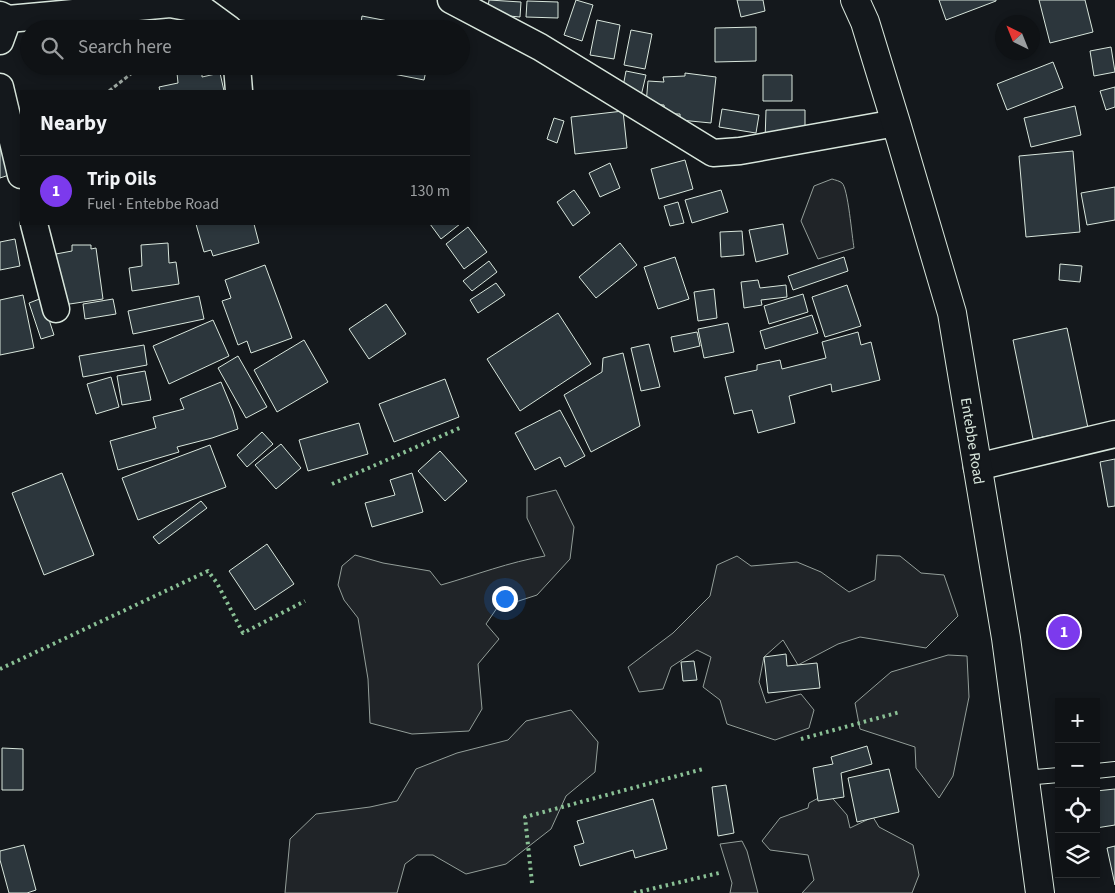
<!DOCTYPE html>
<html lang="en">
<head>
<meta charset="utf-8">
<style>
	body { margin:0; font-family:"Source Sans 3",sans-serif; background:#181b1e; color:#f1f3f6 }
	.controls { position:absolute; right:15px; bottom:15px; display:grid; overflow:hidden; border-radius:0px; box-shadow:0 2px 8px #0003 }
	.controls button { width:45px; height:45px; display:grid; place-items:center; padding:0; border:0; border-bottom:1px solid #2f3234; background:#0f1215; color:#f1f3f6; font:25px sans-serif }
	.compass { position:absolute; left:995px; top:15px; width:45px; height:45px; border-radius:50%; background:#0f1215; box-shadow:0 2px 8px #0003; rotate:317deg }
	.you { position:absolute; left:504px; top:598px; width:18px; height:18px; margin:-12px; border:4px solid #fff; border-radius:50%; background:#1a73e8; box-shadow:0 0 0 8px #1a73e833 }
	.badge { display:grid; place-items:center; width:32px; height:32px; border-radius:50%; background:#7c3aed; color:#fff; font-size:16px; font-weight:700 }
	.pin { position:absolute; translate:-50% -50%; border:2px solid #fff; box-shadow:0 1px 5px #0006 }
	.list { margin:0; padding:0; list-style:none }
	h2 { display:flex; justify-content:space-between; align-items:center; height:65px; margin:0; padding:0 20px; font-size:21px }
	h2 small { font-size:16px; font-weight:400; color:#9b9ea0 }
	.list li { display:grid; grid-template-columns:32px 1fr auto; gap:15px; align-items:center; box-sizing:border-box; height:70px; padding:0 20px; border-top:1px solid #2f3234 }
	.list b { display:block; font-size:19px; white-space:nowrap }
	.list p { margin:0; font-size:16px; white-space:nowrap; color:#9b9ea0 }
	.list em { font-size:16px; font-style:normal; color:#9b9ea0 }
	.icon { flex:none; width:28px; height:28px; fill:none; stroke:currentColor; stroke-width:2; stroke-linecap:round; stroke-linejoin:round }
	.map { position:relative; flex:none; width:1115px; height:893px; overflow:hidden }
	.search { position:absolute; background:#0f1215; box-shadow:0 2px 8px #0003; left:20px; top:20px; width:450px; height:55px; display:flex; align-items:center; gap:12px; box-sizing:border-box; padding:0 18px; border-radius:28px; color:#9b9ea0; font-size:19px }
	.panel { position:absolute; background:#0f1215; box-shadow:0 2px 8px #0003; left:20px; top:90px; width:450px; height:135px; border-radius:0px }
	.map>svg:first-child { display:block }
	.green { fill:#202428; stroke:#939e99 }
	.building { fill:#2c363c; stroke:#d8e6dc }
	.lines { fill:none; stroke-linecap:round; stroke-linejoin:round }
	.service-casing { stroke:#d8e6dc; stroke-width:16 }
	.minor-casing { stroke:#d8e6dc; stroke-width:29 }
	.primary-casing { stroke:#d8e6dc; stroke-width:30 }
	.path { stroke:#9da8a2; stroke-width:3; stroke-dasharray:4 2.5; stroke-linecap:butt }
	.service { stroke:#14181c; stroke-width:14 }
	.minor { stroke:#14181c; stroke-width:26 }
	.primary { stroke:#14181c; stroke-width:28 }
	.hedge { stroke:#8ac095; stroke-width:4; stroke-dasharray:2.5 4; stroke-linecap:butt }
	.labels { text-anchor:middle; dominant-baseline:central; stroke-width:4; stroke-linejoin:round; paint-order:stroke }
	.street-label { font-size:15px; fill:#d8e6dc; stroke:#14181c }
</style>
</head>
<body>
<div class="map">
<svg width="1115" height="893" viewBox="0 0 1115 893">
	<rect width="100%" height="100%" fill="#14181c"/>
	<path class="green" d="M832,179C835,180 840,181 842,183C848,188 852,237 854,248L818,259L801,221L814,186Z
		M556,490L574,527L570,559L537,595L497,608L486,624L499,639L478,664L482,709L469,731L412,734L370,723L368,679L358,618L344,600L338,585L342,566L355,555L383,563L430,571L441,585C476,575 509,562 545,556L527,518V497Z
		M877,555L900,556L921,573L944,575L958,616L926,648L860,637L838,644L798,665L783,640L764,657L759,682L766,703L801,694L814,710L809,728L775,740L727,724L720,700L703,687L711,657L697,650L671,667L663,689L639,692L628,667L673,633L710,596L717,565L737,556L751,566L797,562L821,572L849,592L875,580Z
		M948,655L967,656L969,697L953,776L939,798L916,768L915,747L860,729L855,703L891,672Z
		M571,710L598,742L595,772L566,796L551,829L506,864L466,874L433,855H417L405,864L397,893H285L290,839L316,814L370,807L397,801L416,769L457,753L508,740L526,721Z
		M828,793L847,815L850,828L873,817L879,827L913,845L919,875L912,893H802L814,880L808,855L770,850L762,841L780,818L808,808L809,803Z
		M742,841L747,851L758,893H730L732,883L720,844Z"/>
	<path class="building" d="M489,0L521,2L520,17L487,14Z
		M576,0L593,5L582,41L564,35Z
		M737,0H763L765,11L741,17Z
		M939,0H996V1L946,20Z
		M1039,0H1085L1093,32L1050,43Z
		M527,1L558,2V18L526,17Z
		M362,16L430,29H360Z
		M597,20L620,25L614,59L590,55Z
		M756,27V61L715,62V28Z
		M631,30L652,34L645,69L624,65Z
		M1111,47L1115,72L1094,76L1090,51Z
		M1053,62L1063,88L1007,110L997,84Z
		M353,66H427L424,80Z
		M202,71V77L220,73L224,91H160L159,87L178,83L177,73Z
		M626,71L646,75L641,96L622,92Z
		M685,73L716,77L711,123L680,120V114H665L664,105L646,104L648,81L664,82L663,77L685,76Z
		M763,75H792V101H763Z
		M1115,87V107L1106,110L1100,91Z
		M1075,106L1081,135L1031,147L1024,118Z
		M722,109L759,115L756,133L719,127Z
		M766,110H805V141H765Z
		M623,111L627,148L575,154L571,117Z
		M554,118L564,121L557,143L547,139Z
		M0,135L12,174L0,178Z
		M1073,151L1080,232L1026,237L1019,156Z
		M685,160L693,189L659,199L651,169Z
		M610,163L620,188L600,197L589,173Z
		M1115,187V220L1087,225L1081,193Z
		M574,190L590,213L573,226L557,202Z
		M721,190L728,212L692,223L685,200Z
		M678,202L684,223L670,226L664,206Z
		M196,224H254L259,243L213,256L211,250L204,252Z
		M430,224H460L441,239Z
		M783,224L788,254L756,262L749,230Z
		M468,227L487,252L464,269L446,244Z
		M742,231L744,255L721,257L720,232Z
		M15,239L20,266L0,270V242Z
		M168,243L169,263L176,262L179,284L132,291L129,268L142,266L141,245Z
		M620,243L637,265L596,298L579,277Z
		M72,245H91V249L96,248L103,299L63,305L56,254L72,251Z
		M675,257L689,299L658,309L644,267Z
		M844,257L848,271L793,290L788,276Z
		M489,261L497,272L472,291L463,281Z
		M1060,264L1082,266L1080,282L1059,280Z
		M265,265L292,338L251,353L247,341L238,345L222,301L231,298L225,280Z
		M758,280L760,288L786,285L787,297L761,300L762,305L744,308L741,282Z
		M496,283L505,295L478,313L470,300Z
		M847,285L861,326L825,337L812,297Z
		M714,289L717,318L698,321L694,292Z
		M803,294L808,312L769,324L764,306Z
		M23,295L34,348L0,355V300Z
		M199,296L204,319L133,334L128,311Z
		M42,298L54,335L41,339L29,303Z
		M113,299L116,314L85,319L83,304Z
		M386,304L406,334L369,359L349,329Z
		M558,313L591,364L520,411L487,359Z
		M812,315L818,333L765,349L760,331Z
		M213,320L229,356L169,384L153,346Z
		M728,323L734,352L704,358L698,329Z
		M1067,328L1088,428L1033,439L1013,340Z
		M697,332L700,346L674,352L671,337Z
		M858,332L861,345L871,342L880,380L832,392L831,384L789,396L795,423L758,433L752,410L734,414L725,377L757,370V365L780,360L782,369L826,358L822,342Z
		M304,340L328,382L277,412L254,370Z
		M649,344L660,387L641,391L631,348Z
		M144,345L147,365L83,377L79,356Z
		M623,353L640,426L591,452L564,395L602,372L603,358Z
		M238,356L267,407L246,418L218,368Z
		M145,371L151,400L122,405L117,376Z
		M111,377L119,407L96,414L87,384Z
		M445,379L459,417L394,442L379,404Z
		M221,382L233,411L238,429L212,438L177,447L179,452L118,470L110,441L156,428L153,417L184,409L180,399Z
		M560,410L585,456L565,467L560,457L535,470L515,433Z
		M359,423L368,454L308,471L299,440Z
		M262,432L273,444L247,467L237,455Z
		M281,444L301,468L276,489L255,465Z
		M210,445L226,487L138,520L122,478Z
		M440,451L467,481L445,501L418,471Z
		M1115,459V506L1108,507L1100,462Z
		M62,473L94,555L44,575L12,493Z
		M412,473L423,512L372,527L365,503L395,495L390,480Z
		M201,501L207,508L159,544L153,537Z
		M267,544L294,584L255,610L229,571Z
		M786,654L787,666L817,663L820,688L768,693L764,657Z
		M694,661L697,680L683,681L681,662Z
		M867,746L872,764L841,773L844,797L818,801L813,768L833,764L831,757Z
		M2,748L23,749V790H2Z
		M889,769L899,812L857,822L848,778Z
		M726,785L734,833L718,836L712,787Z
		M1115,789V825L1096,828V791Z
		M653,799L667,849L635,858L633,850L580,866L574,846L584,843L577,821Z
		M24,845L36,890L27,893H9L0,860V851Z
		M1115,846V885L1107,848Z"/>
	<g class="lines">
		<defs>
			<path id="service" d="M1096,771L1115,769
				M1024,778L1059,775"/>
			<path id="minor" d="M451,0L540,47L713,153L740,151L896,123
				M0,15L8,19L170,4L203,10L229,29
				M0,41L8,19
				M237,66L239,91
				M0,87L21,175
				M34,224L56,309
				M977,467L1115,434"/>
			<path id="primary" d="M855,0L865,22L896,123L952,313L1006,638L1040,893"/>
		</defs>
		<use href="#service" class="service-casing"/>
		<use href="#minor" class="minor-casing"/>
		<use href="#primary" class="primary-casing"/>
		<path class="path" d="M109,91L141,66"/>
		<use href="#service" class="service"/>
		<use href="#minor" class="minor"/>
		<use href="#primary" class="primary"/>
		<path class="hedge" d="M332,484L462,427
			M0,669L208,571L217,583L243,633L305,601
			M801,739L900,712
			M532,883L525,817L703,769
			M634,893L719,873"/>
	</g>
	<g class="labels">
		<g class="street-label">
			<text transform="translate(972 441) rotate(81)">Entebbe Road</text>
		</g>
	</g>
</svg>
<div class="controls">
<button>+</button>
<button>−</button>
<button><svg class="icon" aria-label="locate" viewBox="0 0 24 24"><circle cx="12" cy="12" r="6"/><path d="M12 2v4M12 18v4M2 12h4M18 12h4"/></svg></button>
<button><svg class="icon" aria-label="layers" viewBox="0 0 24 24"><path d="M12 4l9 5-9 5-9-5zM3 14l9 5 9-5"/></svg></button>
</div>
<svg class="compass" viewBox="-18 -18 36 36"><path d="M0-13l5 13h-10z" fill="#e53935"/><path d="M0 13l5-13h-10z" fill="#9b9ea0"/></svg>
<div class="you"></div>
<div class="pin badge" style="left:1064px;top:632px">1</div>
<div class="search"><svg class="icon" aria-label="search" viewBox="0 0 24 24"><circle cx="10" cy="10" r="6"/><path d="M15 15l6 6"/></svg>Search here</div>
<section class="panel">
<h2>Nearby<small></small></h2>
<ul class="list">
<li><span class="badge">1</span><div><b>Trip Oils</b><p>Fuel · Entebbe Road</p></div><em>130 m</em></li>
</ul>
</section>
</div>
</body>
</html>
